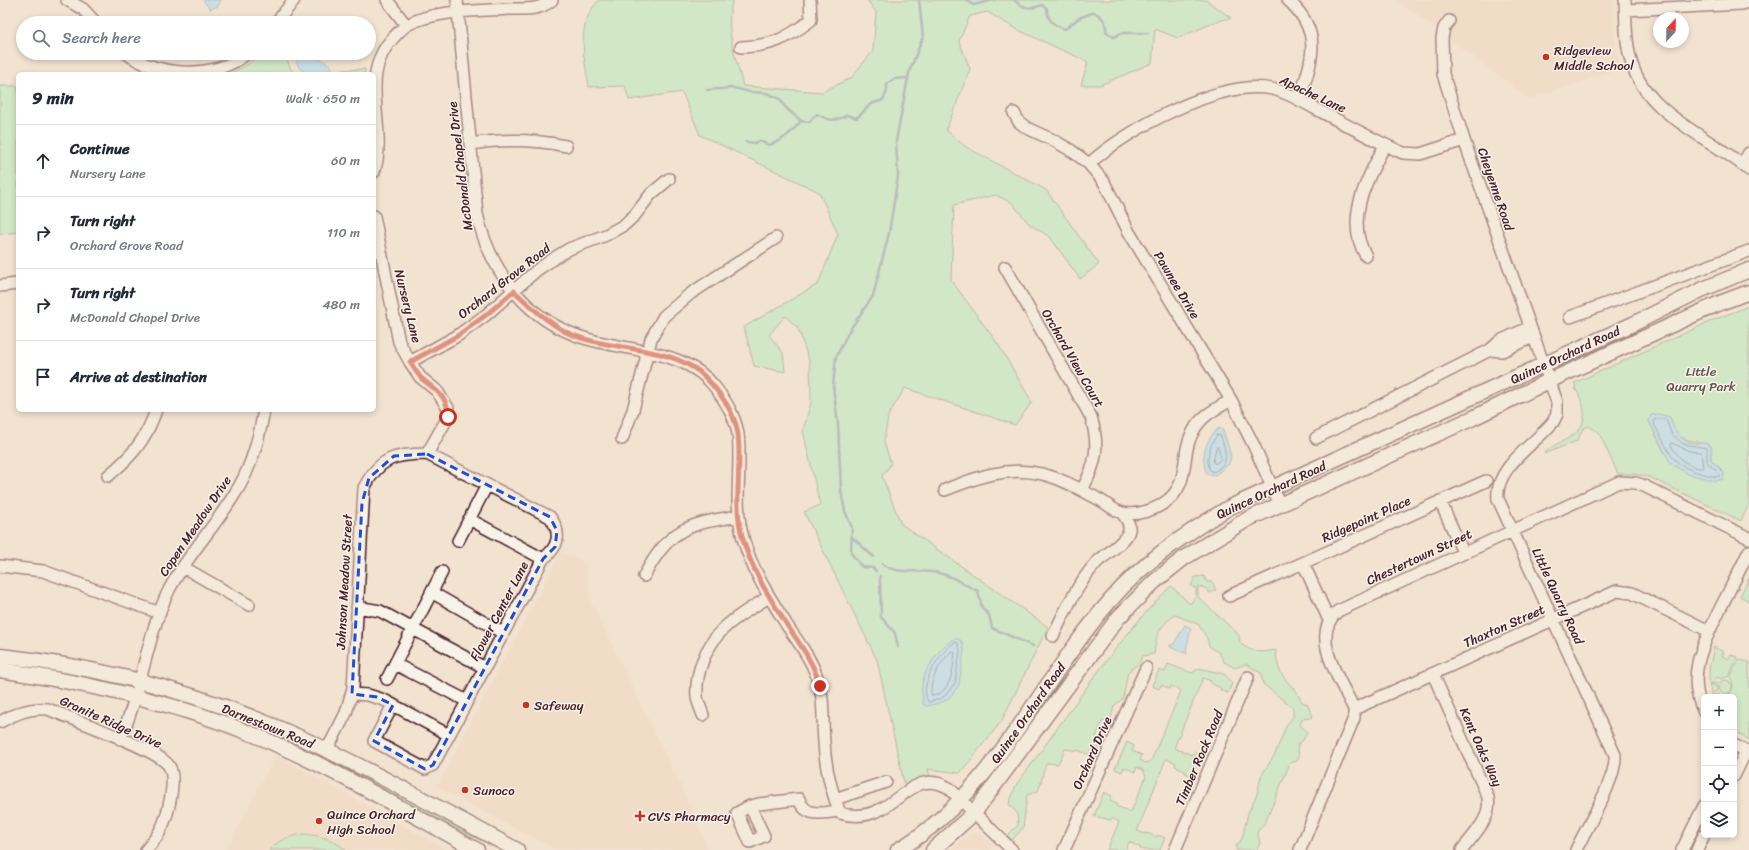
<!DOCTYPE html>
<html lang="en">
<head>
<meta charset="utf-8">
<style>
	body { margin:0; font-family:Sriracha,sans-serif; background:#f6f6f7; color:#1f2937 }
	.controls { position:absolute; right:12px; bottom:12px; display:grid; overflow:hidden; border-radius:6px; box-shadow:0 2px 6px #0003 }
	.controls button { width:36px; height:36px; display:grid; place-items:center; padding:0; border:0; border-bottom:1px solid #e0e1e3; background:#fff; color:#1f2937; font:20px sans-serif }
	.compass { position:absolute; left:1653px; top:12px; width:36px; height:36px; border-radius:50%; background:#fff; box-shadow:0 2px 6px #0003; rotate:22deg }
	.stop { position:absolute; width:12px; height:12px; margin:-9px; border:3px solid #c8321e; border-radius:50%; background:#fff }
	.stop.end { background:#c8321e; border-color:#fff; box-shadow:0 1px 4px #0008 }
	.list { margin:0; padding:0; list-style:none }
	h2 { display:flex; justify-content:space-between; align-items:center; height:52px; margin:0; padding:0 16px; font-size:17px }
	h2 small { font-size:13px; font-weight:400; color:#747a83 }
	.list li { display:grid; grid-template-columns:26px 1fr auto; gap:12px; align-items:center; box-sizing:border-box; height:72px; padding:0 16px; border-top:1px solid #e0e1e3 }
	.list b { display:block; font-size:15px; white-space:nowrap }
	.list p { margin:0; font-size:13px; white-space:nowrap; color:#747a83 }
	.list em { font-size:13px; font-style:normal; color:#747a83 }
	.icon { flex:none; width:22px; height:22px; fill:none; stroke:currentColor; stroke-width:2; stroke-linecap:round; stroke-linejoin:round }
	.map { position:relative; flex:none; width:1749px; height:850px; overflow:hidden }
	.search { position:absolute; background:#fff; box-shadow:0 2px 6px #0003; left:16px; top:16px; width:360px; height:44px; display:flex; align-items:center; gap:10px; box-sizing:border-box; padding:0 14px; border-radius:22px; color:#747a83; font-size:15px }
	.panel { position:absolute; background:#fff; box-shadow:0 2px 6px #0003; left:16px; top:72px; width:360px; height:340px; border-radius:6px }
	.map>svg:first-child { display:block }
	.built { fill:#efd6bf }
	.green { fill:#a8edb9; stroke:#798672; fill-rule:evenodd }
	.water { fill:#99dafb; stroke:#798fa8 }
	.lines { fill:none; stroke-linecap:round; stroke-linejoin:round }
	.shore { stroke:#6a6a7e; stroke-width:1 }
	.stream { stroke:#798fa8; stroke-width:2.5 }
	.minor-casing { stroke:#4a1f2b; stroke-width:14 }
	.major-casing { stroke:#4a1f2b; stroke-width:17 }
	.minor { stroke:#f7f3e8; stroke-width:11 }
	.major { stroke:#f7f3e8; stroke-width:14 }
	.route { stroke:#c8321e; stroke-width:5 }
	.marked { fill:none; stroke:#1d4ed8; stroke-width:3; stroke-dasharray:8 5; stroke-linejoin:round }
	.poi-dot { fill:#c8321e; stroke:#f7f3e8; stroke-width:1.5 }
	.labels { text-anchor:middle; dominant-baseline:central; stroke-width:3; stroke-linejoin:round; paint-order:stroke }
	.poi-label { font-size:13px; fill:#4a1f2b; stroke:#f7f3e8; text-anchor:start }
	.street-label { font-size:13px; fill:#4a1f2b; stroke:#f7f3e8 }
	.park-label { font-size:13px; fill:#62524e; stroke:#f7f3e8 }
</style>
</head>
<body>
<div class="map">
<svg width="1749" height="850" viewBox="0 0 1749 850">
	<rect width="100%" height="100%" fill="#f2e2d0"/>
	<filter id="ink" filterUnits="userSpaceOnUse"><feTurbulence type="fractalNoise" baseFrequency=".025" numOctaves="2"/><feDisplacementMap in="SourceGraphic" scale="8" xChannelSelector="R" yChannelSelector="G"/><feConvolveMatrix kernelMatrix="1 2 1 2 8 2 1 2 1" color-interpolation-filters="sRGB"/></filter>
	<g filter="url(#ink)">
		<path class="built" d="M1397,0H1613L1615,47L1621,68L1530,99Z
			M561,552L584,562L590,600L685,795L709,850H557L437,787Z
			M276,755L447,850H226Z
			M971,833L980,834L992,843L991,850H949Z"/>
		<path class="green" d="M599,0H733C723,27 737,60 743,86L822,92L851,78L873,51L876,12L867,0H1206L1231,18L1218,21L1178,38L1155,29L1152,63L1100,85H1081L1088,62L1016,29L987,12L970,16L959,41L970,69L946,130L966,147L1046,190L1099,264L1080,279L1050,237L1029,224L1012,203L996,195L954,205L951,280L998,344L1032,402L1015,425L905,388L888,416L884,442L891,464L882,476L901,524L1048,627L1001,722L960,773L928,769L931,781L906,792L877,660L804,512L820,505L803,431L811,402L810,364L798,328L785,316L769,335L783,353L785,372L754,366L744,327L818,284L838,234L819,192L700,135L682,92L629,100L625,86L589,87C584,56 575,25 599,0Z
			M262,53H284L293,74H229L245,66Z
			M365,69L364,74H342V70Z
			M0,86H18V232L0,234Z
			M1749,306V504L1741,521L1649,477L1634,474H1618L1599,433L1589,426L1583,429L1577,441L1544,454C1551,445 1561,443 1570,437C1591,424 1585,405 1575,388L1576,387L1574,383L1718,318ZM1651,415L1671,419C1672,444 1696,439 1711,446V460L1722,470L1664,452L1649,421Z
			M1204,576L1207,582H1212L1216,590L1210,593L1205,588L1198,587V597L1239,635L1240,643C1252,653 1260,653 1276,650C1277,681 1291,679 1302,702L1307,704L1313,716L1311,718L1302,719L1300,725L1307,731L1303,740L1297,745L1299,756L1297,761L1290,763L1265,823L1257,832L1260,843L1257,850H1236V846L1242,839L1248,813L1257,794L1261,776L1275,754L1287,724L1293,717V708L1263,684L1261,673L1246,664L1235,668L1224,662L1219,653L1209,646L1207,638L1198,624L1175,615C1158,628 1157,633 1154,654L1143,656L1139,663L1128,672L1123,698L1114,706L1111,718L1102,722L1096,737L1099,746L1096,758L1080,751L1065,749L1058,764L1047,763C1042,771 1043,780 1038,791L1027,795L1023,828L1012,840L1007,836L1018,825L1017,813L1009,804L1016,785C1067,718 1111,645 1171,586L1190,604L1196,596V588L1191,586L1195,577Z
			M1749,578V601L1740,596Z
			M1714,647L1724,652L1722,656L1729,659L1731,655L1738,657L1729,676L1721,679L1718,677L1715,679L1718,682L1716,684L1709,683V669Z
			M1739,660L1749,662V740L1734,730V697H1723C1734,694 1735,685 1730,677Z
			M1168,664L1192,673L1199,668L1224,674L1232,683L1228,693L1220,690L1221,688L1210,683L1211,681L1203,678L1174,748L1192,755L1194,752L1200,755L1192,776L1185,773V770L1175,766L1176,763L1166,759L1137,831L1145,834L1146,833L1157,837L1158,835L1165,838L1160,850H1142L1140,849V847L1129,842L1126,850H1107L1119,822L1112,818L1111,820L1094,816L1104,792L1112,796L1110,801L1117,804L1116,806L1131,812L1146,777L1143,770L1137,767L1135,772L1124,767L1122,772L1115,769L1127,742L1134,746L1132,751L1142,755L1140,760L1146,763L1151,761L1181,691L1171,686L1170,689L1161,685L1159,689L1152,686L1159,670L1165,672Z
			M1718 687a7 7 0 1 1 14 0a7 7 0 1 1-14 0Z
			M1709,684L1717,686V691L1713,692L1714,695L1718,694L1719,697H1712Z
			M219,713L246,722L317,752L468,830L485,842L469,835L328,761L219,716Z
			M303,834C321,835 332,839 346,850H269C278,840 290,836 303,834Z"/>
		<path class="water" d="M203,0H221L218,6L210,9Z
			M299,53C311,53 321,59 331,66L333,74C316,75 295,77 296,54Z
			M1659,414L1670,417C1673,428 1679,440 1692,443C1699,444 1705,441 1711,446V460L1724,473L1723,479L1716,481L1688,474L1678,468L1670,462L1649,421L1651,415Z
			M1219,428L1223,430L1231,456L1229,464L1215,475L1207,474C1200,459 1205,439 1219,428Z
			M1185,625L1191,628L1186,650L1187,654L1170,647V645H1173Z
			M955,638L962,641L964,650L959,685L949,698L942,702L927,706L923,704C923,698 921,691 922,685C924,669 941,646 955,638Z"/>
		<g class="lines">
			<path class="shore" d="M1655,419H1666L1671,433L1683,444L1707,448V462L1719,473L1720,476L1716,477C1673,467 1675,463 1655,426L1654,421Z
				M1217,435L1221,436C1225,452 1232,463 1213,472L1210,470C1205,460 1210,444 1217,435Z
				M1672,443L1689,451L1701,452L1703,468C1689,469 1677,457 1671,445Z
				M1218,447L1221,459L1215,464L1213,462L1216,448Z
				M955,642L958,643L960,651L955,683L946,695L940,699L928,702C918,684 940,652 955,642Z
				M952,651L955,652C953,668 952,693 932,696C927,684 942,659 952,651Z"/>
			<path class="stream" d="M967,0L973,5L994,0
				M1014,0C1023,8 1031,10 1042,5L1047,8C1047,20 1053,25 1065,29L1079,18L1094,12C1102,16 1107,23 1106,32L1114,37L1121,33H1148
				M707,90L734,88L750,92L767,93L780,99L785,107L801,121
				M746,142L755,143L760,141L769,145C784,140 791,133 801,121L809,122L817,114C829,121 835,122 847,115L857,118L871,104L883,100L887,91V84L894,79L908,78
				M853,538L874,557
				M882,564C897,576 924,568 942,574C955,577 966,586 978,591L982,608L989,615L992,628L1033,646
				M876,571L873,568L862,567L851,553L852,528L845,511L841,491L838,423L833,386L836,357L849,331L873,296L889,233L898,176L896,141L909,73L923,37L919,0
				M880,576L881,617L895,633L898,647"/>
			<defs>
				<path id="minor" d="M67,0L83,9L96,23
					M387,0L406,25
					M457,0L477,214C488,263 519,311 568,332C590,342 615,345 639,350C666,355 696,363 714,386C725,400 735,415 738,434C742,468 733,503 743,538C752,571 770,598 788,627C799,643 811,659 817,677C825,698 822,720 824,742C825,767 831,790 840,813C853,817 868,816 881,809C905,796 920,771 949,788L1012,850
					M1288,0C1324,33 1312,60 1299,100
					M1625,0C1626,20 1625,41 1631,61C1646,115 1709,136 1749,170
					M1626,10L1741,4L1749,2
					M1449,21L1444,28L1442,38L1443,74L1464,140L1557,402V414L1553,422C1535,444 1494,468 1498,499L1615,755C1617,779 1587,826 1576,850
					M276,23L294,0
					M741,47C772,46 786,39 811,20L810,0
					M126,53C157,77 217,80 247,53
					M1014,113L1019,122L1027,128L1053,140L1072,151L1089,164L1104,182L1129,232L1231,400L1254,446L1280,505
					M470,144C502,139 534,139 566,146
					M1089,164C1127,129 1220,79 1272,89C1287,92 1303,102 1316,109C1345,124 1373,140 1403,153L1420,154L1464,140
					M1742,164L1749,153
					M374,172C389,128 356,75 394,37C398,33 402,28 407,25C434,10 478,11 509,9C525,9 539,11 552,0
					M374,216L399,342L410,362L420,377L437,391L448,408V417L427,454
					M1366,256C1344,220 1367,179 1385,145
					M1005,267L1091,417C1100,447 1096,464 1082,490
					M0,286L18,284
					M1570,317L1749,251
					M1490,350L1502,351L1533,337
					M410,362L457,336L486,315L537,270L556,257L569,249L606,235L624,225L635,215L651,194L669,179
					M1316,438L1490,350L1500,341L1530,327
					M622,439L633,410L651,339L664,316L690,294L776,238
					M108,476C132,456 146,440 156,410
					M945,490C977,477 1007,466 1042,474C1063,479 1081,490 1100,500C1107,504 1116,512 1123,513C1136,516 1154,510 1164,503C1192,485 1179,454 1194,430C1202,415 1216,409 1231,400
					M1440,501L1463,552
					M469,519L543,559
					M458,541L487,485
					M1303,563L1329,620
					M0,566L43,571L160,613
					M183,567L249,605
					M644,576C670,528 687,524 739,516
					M431,592L503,633
					M1229,596L1486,481
					M357,607L380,611L485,668
					M1053,636C1064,613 1079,581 1097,562C1105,555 1128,540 1129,530C1130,523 1126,518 1122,513
					M395,664L467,701
					M1433,674L1488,797C1492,818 1474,834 1462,850
					M387,679L442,572
					M352,694L368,695L384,700L449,735
					M1354,709L1617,591L1632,593L1709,631
					M1704,712C1685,676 1704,642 1720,609C1730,589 1740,570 1749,551
					M703,715C701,709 698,703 697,697C695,673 706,646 723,629C736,616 753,607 769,597
					M0,722C15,713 31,707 48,709C71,719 158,749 169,766C177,779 168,817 160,831C157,837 151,844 146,850
					M120,739C142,691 146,637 169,590C187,555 214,528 234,495C251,470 259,439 264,410
					M1734,745L1749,752
					M327,750L346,713L353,688L364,488C379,458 395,454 427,454L550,517C562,533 559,547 543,559L433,765L425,769L374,741L393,705
					M1734,776L1746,751
					M835,799L886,782
					M750,806L764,836L750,842L737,813L750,806L759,804L799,799C805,818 822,813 839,811
					M1064,850L1146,668
					M1175,850L1248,677
					M1300,850L1354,718V709C1341,681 1308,636 1338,611L1619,482L1636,483L1644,486L1749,538
					M1682,850L1704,806
					M1697,850L1704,835"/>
				<path id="major" d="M0,656C104,667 204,694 299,737C374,771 445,812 517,850
					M0,670C88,683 175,702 257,736C333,768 405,811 477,850
					M898,850C993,794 1039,683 1109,602C1143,562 1185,534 1230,507L1633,324L1701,290L1749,270
					M933,850L974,813L1118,618L1154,582L1184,558L1248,519L1473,418L1551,380L1720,303L1749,292"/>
			</defs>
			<use href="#minor" class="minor-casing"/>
			<use href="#major" class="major-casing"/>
			<use href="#minor" class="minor"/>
			<use href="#major" class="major"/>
		</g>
	</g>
	<g class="lines" filter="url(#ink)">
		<path class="route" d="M448,417C449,396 435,390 421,378C417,373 413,367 410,362L457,336L486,315L514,291C530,306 546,321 566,332C606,351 655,344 694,368C704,374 712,384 719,393C728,405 736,419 738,434C742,468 733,503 742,536C751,569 769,597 787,625C800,644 814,663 820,686"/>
	</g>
	<path d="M0 0H1749V850H0ZM427,454L550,517L557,531L555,547L543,559L433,765L425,769L374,741L393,705L377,697L352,694L362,503L369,478L394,456Z" fill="#f2e2d0" fill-opacity=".55" fill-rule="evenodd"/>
	<path class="marked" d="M427,454L550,517L557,531L555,547L543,559L433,765L425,769L374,741L393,705L377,697L352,694L362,503L369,478L394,456Z"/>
	<g class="poi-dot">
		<circle cx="1546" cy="57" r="4"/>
		<circle cx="526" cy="705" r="4"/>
		<circle cx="465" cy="790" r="4"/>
		<path d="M638 810h4v4h4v4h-4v4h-4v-4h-4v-4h4z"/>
		<circle cx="319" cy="821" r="4"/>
	</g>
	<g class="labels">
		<g class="poi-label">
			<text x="1554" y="50">Ridgeview<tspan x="1554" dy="15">Middle School</tspan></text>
			<text x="534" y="705">Safeway</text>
			<text x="473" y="790">Sunoco</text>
			<text x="327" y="814">Quince Orchard<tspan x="327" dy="15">High School</tspan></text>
			<text x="648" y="816">CVS Pharmacy</text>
		</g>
		<g class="street-label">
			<text transform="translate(1313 94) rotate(25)">Apache Lane</text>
			<text transform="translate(460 166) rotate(-97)">McDonald Chapel Drive</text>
			<text transform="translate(1496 189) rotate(71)">Cheyenne Road</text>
			<text transform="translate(504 281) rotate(-38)">Orchard Grove Road</text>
			<text transform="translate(1177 285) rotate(59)">Pawnee Drive</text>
			<text transform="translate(408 306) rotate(76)">Nursery Lane</text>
			<text transform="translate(1565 355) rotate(-25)">Quince Orchard Road</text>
			<text transform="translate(1073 358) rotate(60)">Orchard View Court</text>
			<text transform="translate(1271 490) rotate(-25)">Quince Orchard Road</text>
			<text transform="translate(1366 519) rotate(-24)">Ridgepoint Place</text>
			<text transform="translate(195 526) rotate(-56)">Copen Meadow Drive</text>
			<text transform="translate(1419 557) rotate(-25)">Chestertown Street</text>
			<text transform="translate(344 582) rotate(-87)">Johnson Meadow Street</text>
			<text transform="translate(1558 596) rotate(65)">Little Quarry Road</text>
			<text transform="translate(499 611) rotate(-62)">Flower Center Lane</text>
			<text transform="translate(1504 626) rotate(-24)">Thaxton Street</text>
			<text transform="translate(1028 713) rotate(-55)">Quince Orchard Road</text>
			<text transform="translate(111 722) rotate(24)">Granite Ridge Drive</text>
			<text transform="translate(268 726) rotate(22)">Darnestown Road</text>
			<text transform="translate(1481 747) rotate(66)">Kent Oaks Way</text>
			<text transform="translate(1092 753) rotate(-66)">Orchard Drive</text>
			<text transform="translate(1199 758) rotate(-67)">Timber Rock Road</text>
		</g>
		<g class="park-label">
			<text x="1701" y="371">Little<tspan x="1701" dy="15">Quarry Park</tspan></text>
		</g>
	</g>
</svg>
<div class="controls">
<button>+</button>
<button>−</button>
<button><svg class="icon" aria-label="locate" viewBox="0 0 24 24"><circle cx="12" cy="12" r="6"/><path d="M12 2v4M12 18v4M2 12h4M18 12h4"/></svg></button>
<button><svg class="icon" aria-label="layers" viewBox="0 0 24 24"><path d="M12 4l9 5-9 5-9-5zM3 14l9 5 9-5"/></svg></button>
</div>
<svg class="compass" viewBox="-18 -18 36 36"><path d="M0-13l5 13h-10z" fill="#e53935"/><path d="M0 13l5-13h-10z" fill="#747a83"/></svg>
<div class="stop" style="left:448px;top:417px"></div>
<div class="stop end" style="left:820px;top:686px"></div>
<div class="search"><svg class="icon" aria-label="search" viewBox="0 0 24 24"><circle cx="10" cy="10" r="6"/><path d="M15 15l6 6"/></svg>Search here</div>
<section class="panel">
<h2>9 min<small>Walk · 650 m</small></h2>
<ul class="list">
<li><svg class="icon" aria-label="ahead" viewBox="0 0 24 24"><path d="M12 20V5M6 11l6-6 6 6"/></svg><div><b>Continue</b><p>Nursery Lane</p></div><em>60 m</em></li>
<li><svg class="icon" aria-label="right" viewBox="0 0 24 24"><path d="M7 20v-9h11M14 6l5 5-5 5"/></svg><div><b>Turn right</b><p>Orchard Grove Road</p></div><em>110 m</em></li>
<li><svg class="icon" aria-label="right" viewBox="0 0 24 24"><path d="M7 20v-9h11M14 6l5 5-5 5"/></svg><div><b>Turn right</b><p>McDonald Chapel Drive</p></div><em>480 m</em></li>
<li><svg class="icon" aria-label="arrive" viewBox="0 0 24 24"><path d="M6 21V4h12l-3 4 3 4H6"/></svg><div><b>Arrive at destination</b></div></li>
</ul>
</section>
</div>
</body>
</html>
